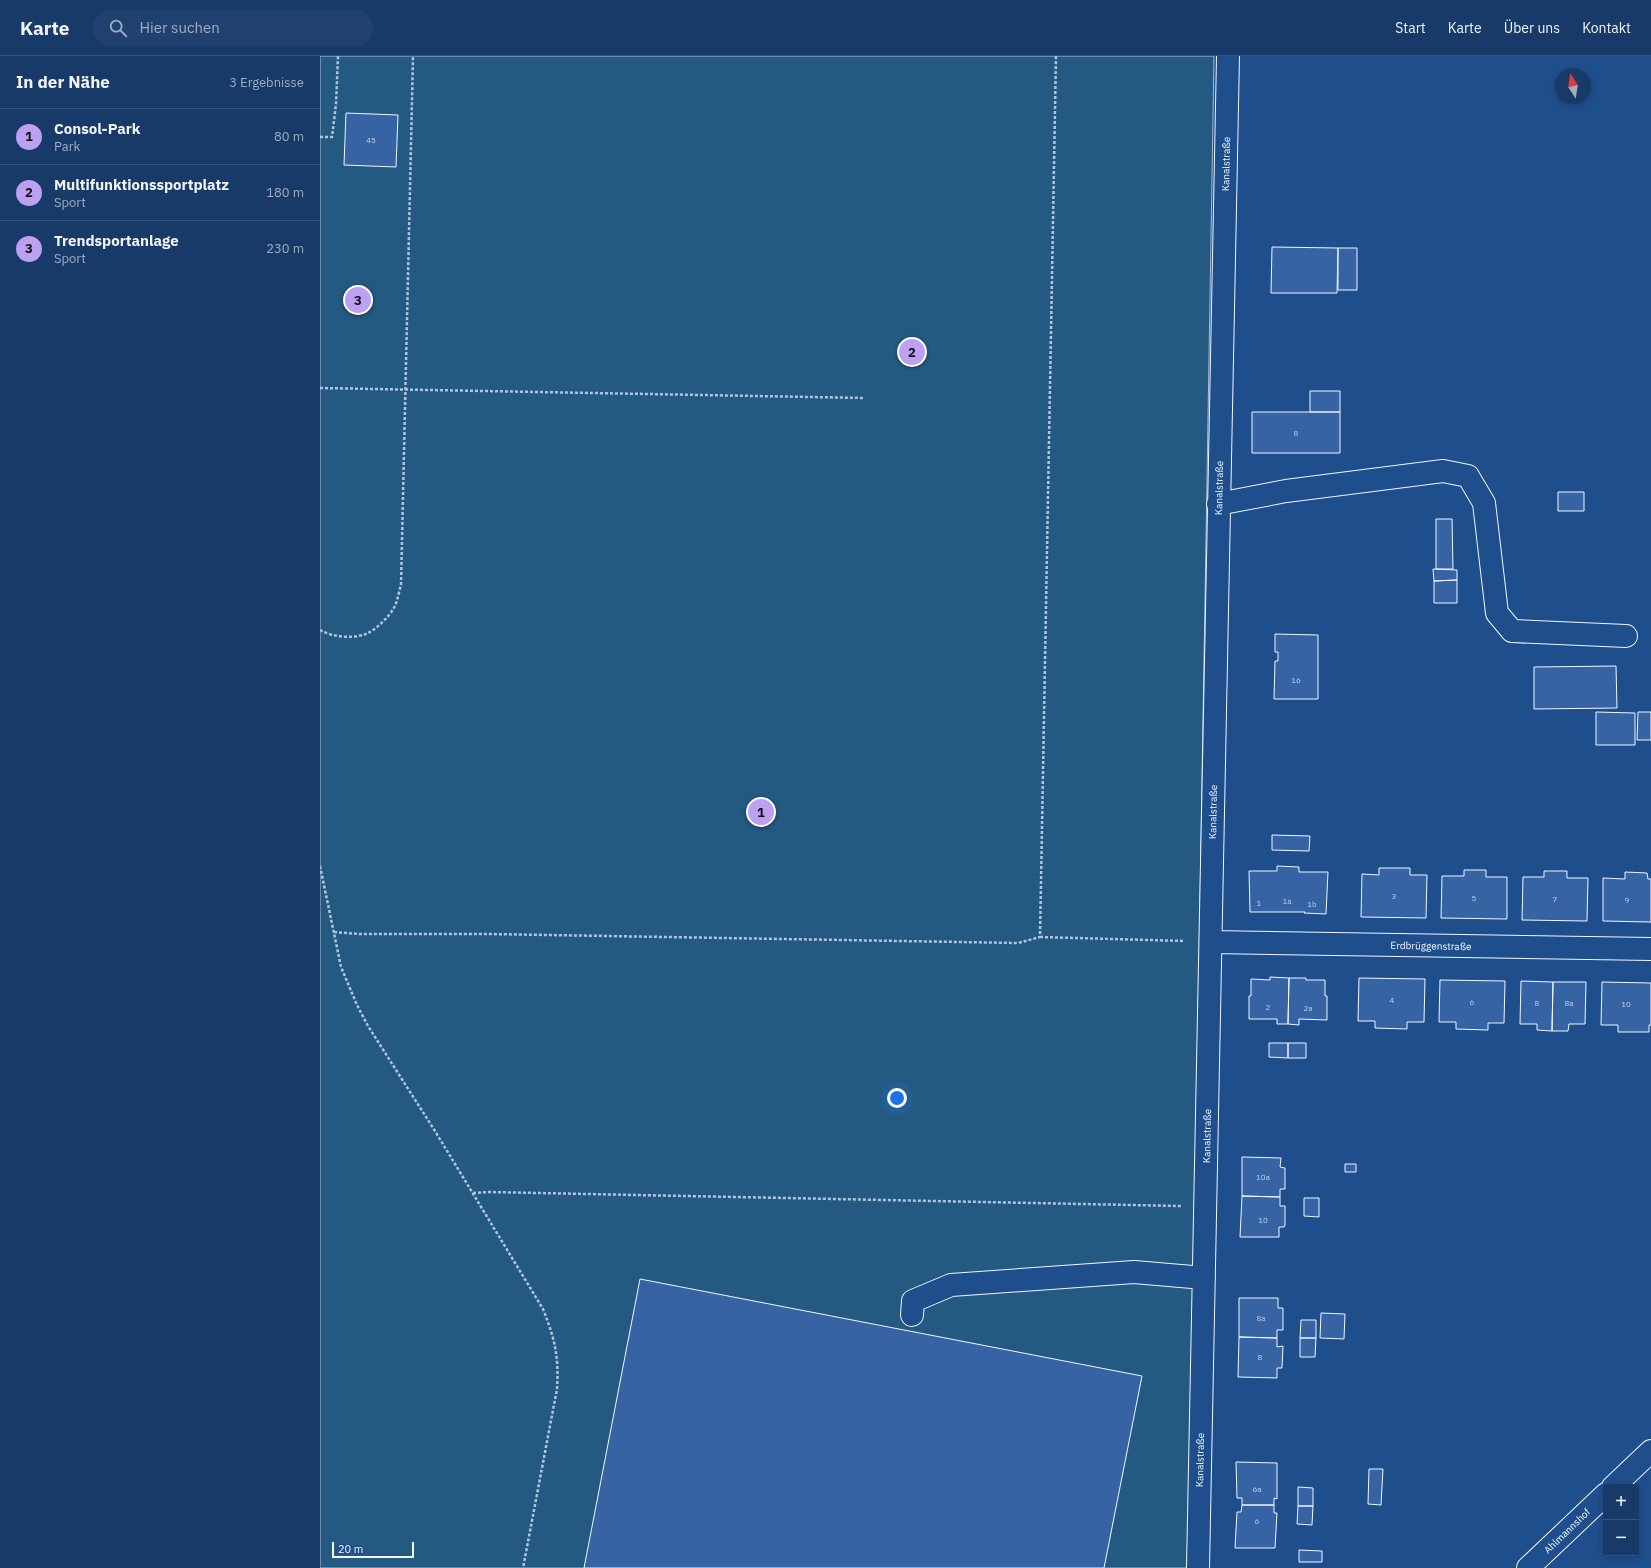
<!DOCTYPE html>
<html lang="de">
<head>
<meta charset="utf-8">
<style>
	body { margin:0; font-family:"IBM Plex Sans",sans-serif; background:#20416f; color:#f1f3f6 }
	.controls { position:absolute; right:12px; bottom:12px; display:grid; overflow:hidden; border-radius:4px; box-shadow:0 2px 6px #0003 }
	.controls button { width:36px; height:36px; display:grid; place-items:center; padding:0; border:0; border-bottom:1px solid #36547d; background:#173a69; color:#f1f3f6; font:20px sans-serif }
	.compass { position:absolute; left:1235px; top:12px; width:36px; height:36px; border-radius:50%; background:#173a69; box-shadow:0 2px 6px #0003; rotate:348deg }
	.scale { position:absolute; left:12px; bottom:10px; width:82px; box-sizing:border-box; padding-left:4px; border:2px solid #f2f6ff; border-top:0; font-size:11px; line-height:14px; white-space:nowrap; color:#f2f6ff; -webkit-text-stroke:3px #1f4e8c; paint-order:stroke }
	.you { position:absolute; left:577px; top:1042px; width:14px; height:14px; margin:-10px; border:3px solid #fff; border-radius:50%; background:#1a73e8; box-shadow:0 0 0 6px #1a73e833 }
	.badge { display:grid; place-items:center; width:26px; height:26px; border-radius:50%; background:#bca0f2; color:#111; font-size:13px; font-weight:700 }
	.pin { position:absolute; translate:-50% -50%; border:2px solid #fff; box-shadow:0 1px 4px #0006 }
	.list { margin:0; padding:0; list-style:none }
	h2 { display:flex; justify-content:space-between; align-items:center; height:52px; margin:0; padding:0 16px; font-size:17px }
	h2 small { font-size:13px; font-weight:400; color:#9eadc0 }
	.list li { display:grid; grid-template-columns:26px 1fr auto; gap:12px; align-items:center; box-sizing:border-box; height:56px; padding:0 16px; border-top:1px solid #36547d }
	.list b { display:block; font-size:15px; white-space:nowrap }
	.list p { margin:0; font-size:13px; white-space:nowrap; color:#9eadc0 }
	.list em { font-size:13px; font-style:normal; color:#9eadc0 }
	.icon { flex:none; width:22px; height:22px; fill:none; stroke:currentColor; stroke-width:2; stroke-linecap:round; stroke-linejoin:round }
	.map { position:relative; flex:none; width:1331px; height:1512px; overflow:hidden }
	header { display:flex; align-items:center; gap:24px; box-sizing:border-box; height:56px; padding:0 20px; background:#173a69; border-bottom:1px solid #36547d }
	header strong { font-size:19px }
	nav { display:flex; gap:22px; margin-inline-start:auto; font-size:14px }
	.search { width:280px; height:36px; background:#20416f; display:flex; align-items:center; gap:10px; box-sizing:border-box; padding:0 14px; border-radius:22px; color:#9eadc0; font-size:15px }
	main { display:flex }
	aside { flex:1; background:#173a69 }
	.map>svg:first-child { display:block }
	.green { fill:#245a82; stroke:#a8bbd7 }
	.building { fill:#3563a3; stroke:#f2f6ff }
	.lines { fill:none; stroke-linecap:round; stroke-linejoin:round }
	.minor-casing { stroke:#f2f6ff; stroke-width:24 }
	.path { stroke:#b3c4dc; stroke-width:2.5; stroke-dasharray:3 2; stroke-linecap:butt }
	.minor { stroke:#1f4e8c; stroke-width:22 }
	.labels { text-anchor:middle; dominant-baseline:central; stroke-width:3; stroke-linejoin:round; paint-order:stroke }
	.number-label { font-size:8px; fill:#c3d1e8 }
	.street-label { font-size:10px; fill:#f2f6ff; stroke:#1f4e8c }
</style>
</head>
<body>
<header>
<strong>Karte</strong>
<div class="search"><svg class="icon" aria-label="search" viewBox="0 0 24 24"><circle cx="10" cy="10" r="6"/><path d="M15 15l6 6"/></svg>Hier suchen</div>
<nav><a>Start</a><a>Karte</a><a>Über uns</a><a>Kontakt</a></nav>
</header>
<main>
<aside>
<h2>In der Nähe<small>3 Ergebnisse</small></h2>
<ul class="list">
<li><span class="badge">1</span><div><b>Consol-Park</b><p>Park</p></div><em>80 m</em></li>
<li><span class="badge">2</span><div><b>Multifunktionssportplatz</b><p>Sport</p></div><em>180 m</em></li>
<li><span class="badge">3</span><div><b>Trendsportanlage</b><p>Sport</p></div><em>230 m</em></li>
</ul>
</aside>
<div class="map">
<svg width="1331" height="1512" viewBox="0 0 1331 1512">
	<rect width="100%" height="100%" fill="#1f4e8c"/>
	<path class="green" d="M0,0H894L869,1512H0Z"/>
	<path class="building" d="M26,57L78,59L76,111L24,109Z
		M952,191L1018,192L1017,237H951Z
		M1018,192H1037V234H1018Z
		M990,335H1020V356H990Z
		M932,356H1020V397H932Z
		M1238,436H1264V455H1238Z
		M1116,463H1132L1133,513H1116Z
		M1113,513L1137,514V524L1114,525Z
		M1137,524V547H1114V525Z
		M955,578L998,579V643H954L955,605H958V596H955Z
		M1296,610L1297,652L1214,653V611Z
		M1276,656L1315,657V689H1276Z
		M1318,656H1331V684H1317Z
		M952,779L990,780L989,795L952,794Z
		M957,810L979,811V816H1008L1006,858L984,857L985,856H930L929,815H957Z
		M1059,812H1090V819H1107L1106,862L1041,861L1042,818L1059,819Z
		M1144,814H1166V821H1187V863L1121,862L1122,820H1144Z
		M1224,815H1247V822H1268L1267,865L1202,864L1203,821H1224Z
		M1305,816L1327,817L1328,823H1331V866L1283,865V822L1305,823Z
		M950,921L969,922L968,968H957V963H929V940H931V923L950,924Z
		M969,922H986V924H1005V940H1007V964L979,963V969L968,968Z
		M1039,922L1105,923L1104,966H1087V973L1055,972V965H1038Z
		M1120,924L1185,925L1184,967H1168V974L1136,973V966H1119Z
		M1201,925L1233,926L1232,975L1217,974V968H1200Z
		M1233,926H1266L1265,968H1249L1248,975H1232Z
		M1282,926L1331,927V969H1329V976H1298V969H1281Z
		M949,987H968V1002L949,1001Z
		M968,987H986V1002H968Z
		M922,1101L961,1102L960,1111L965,1112V1133H960V1141L922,1140Z
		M1025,1108H1036V1116H1025Z
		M922,1140L960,1141V1150H965V1169L964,1171H959V1181H920Z
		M984,1142H999V1161L984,1160Z
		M320,1223L822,1320L784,1512H264Z
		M919,1242H958V1252H963V1274H957V1282L919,1281Z
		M1001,1257L1025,1258L1024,1283L1000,1282Z
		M981,1264H996V1282H980Z
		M919,1281L957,1282V1291L963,1290L962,1312H957V1322L918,1321Z
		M980,1282H996L995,1301H980Z
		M916,1406L957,1407V1443L954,1442V1449H922V1442H917Z
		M1049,1413H1063L1061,1449L1048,1448Z
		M978,1431L993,1432V1450H978Z
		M922,1449H954V1457H957L955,1492H915L917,1456H921Z
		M978,1450H993L992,1469L977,1468Z
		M979,1494L1002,1495V1506H979Z"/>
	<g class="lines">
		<defs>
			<path id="minor" d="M898,448L966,435L1123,415L1148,420L1164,447L1177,557L1192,575L1306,580
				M891,886L1331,893
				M592,1259L593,1245L631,1229L814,1216L884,1222
				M1293,1431L1331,1395
				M878,1512L908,0
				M1208,1512L1286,1438"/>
		</defs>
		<use href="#minor" class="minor-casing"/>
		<path class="path" d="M0,81H12L16,48L18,0
			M0,332L545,342
			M0,574C12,581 32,583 46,578C57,573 70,560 75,550C78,543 79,535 81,529L93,0
			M0,810L21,911L37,949L48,970L115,1075L223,1253C235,1283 239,1301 237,1333L203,1512
			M14,876L39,878H169L698,887L720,881L736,0
			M720,881L865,885
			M153,1137L168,1136L861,1150"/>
		<use href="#minor" class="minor"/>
	</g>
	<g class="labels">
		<g class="number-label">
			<text x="51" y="84">45</text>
			<text x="976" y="377">8</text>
			<text x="976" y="624">16</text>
			<text x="1074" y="840">3</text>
			<text x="1154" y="842">5</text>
			<text x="1235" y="843">7</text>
			<text x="1307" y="844">9</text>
			<text x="967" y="845">1a</text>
			<text x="939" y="847">1</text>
			<text x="992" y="848">1b</text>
			<text x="1072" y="944">4</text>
			<text x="1152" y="946">6</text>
			<text x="1217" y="947">8</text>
			<text x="1249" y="947">8a</text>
			<text x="1306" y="948">10</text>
			<text x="948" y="951">2</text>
			<text x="988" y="952">2a</text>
			<text x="943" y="1121">10a</text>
			<text x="943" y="1164">10</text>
			<text x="941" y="1262">8a</text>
			<text x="940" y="1301">8</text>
			<text x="937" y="1433">6a</text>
			<text x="937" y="1465">6</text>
		</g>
		<g class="street-label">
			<text transform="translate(906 108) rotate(-89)">Kanalstraße</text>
			<text transform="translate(899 432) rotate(-89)">Kanalstraße</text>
			<text transform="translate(893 756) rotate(-89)">Kanalstraße</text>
			<text transform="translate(1111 890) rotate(1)">Erdbrüggenstraße</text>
			<text transform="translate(887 1080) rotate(-89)">Kanalstraße</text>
			<text transform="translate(880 1404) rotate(-89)">Kanalstraße</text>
			<text transform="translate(1247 1475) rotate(-44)">Ahlmannshof</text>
		</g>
	</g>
</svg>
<div class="controls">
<button>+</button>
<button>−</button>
</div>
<svg class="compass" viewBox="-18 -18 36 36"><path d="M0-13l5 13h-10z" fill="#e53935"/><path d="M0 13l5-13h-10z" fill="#9eadc0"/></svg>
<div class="scale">20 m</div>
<div class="you"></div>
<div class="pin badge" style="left:441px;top:756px">1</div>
<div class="pin badge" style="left:592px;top:296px">2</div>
<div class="pin badge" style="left:38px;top:244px">3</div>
</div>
</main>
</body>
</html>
